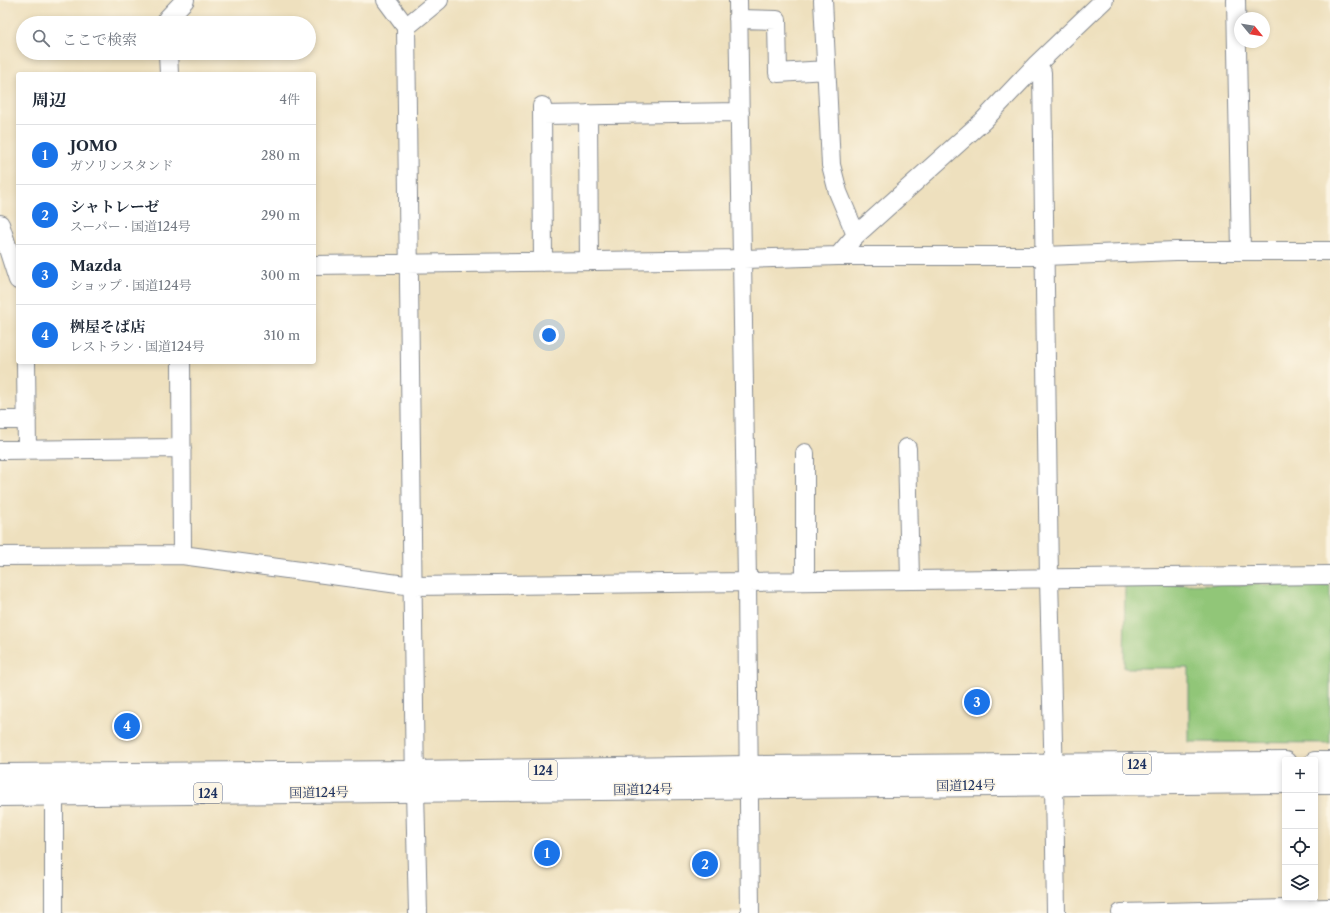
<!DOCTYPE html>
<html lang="ja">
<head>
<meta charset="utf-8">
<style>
	body { margin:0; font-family:"Libre Caslon Text","Noto Serif JP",serif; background:#f6f6f7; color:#1f2937 }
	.controls { position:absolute; right:12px; bottom:12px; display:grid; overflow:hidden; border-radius:4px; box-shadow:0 2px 6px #0003 }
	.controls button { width:36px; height:36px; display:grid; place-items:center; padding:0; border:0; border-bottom:1px solid #e0e1e3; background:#fff; color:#1f2937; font:20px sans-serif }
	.compass { position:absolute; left:1234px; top:12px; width:36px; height:36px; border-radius:50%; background:#fff; box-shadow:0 2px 6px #0003; rotate:120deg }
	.you { position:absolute; left:549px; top:335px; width:14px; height:14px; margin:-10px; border:3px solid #fff; border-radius:50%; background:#1a73e8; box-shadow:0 0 0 6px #1a73e833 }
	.badge { display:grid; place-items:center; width:26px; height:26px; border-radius:50%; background:#1a73e8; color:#fff; font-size:13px; font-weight:700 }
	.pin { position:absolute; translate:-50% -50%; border:2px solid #fff; box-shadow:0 1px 4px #0006 }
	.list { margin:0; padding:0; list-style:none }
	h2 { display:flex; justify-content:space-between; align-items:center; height:52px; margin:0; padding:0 16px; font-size:17px }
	h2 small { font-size:13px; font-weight:400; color:#747a83 }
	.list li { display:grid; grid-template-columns:26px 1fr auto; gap:12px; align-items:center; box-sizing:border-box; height:60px; padding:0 16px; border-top:1px solid #e0e1e3 }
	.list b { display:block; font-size:15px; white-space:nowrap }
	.list p { margin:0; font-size:13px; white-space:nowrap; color:#747a83 }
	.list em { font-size:13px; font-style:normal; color:#747a83 }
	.icon { flex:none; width:22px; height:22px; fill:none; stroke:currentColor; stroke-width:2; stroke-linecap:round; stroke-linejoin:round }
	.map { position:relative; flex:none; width:1330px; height:913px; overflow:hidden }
	.search { position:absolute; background:#fff; box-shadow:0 2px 6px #0003; left:16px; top:16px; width:300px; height:44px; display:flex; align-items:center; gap:10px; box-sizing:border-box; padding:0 14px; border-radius:22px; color:#747a83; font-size:15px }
	.panel { position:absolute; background:#fff; box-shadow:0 2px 6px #0003; left:16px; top:72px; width:300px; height:292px; border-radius:4px }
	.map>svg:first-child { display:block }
	.green { fill:#91c678; stroke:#567a6b }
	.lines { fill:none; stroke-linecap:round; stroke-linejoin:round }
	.minor-casing { stroke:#84888e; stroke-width:20 }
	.highway-casing { stroke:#84888e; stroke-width:24 }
	.minor { stroke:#fff; stroke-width:18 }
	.highway { stroke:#fff; stroke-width:22 }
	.labels { text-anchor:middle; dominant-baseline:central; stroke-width:3; stroke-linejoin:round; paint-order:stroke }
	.shield { fill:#fcf5e5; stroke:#5e6a86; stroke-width:1 }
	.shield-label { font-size:12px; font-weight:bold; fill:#1b2f5e }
	.street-label { font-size:13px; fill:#1b2f5e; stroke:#fcf5e5 }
</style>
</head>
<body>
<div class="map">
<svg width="1330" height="913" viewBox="0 0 1330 913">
	<rect width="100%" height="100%" fill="#fcf5e5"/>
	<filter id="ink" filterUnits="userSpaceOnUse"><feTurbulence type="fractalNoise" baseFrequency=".025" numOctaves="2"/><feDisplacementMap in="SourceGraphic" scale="8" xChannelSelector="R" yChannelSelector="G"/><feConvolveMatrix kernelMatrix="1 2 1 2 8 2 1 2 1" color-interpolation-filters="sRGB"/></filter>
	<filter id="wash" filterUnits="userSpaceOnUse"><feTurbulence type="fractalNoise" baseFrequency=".012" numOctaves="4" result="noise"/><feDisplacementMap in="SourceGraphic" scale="16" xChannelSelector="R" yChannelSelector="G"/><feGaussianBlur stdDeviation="0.9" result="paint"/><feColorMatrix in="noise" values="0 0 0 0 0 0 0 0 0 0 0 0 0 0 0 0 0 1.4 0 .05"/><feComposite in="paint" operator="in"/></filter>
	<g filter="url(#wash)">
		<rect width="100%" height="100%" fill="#eee0be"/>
		<path class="green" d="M1125,584L1330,585V743L1189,742V668H1124Z"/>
	</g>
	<g filter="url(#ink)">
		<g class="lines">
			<defs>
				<path id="minor" d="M386,0L406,27L415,791L418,913
					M738,0L747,581L750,913
					M823,0L831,165L838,192L856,235
					M1236,0L1241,251
					M738,19L777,20L778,73L826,70
					M167,23V19L185,0
					M406,27L439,0
					M168,53L169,74
					M1037,64L1042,72L1049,578L1054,784L1056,913
					M542,106L543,262
					M588,114L589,261
					M543,115L740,112
					M0,224L18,280
					M838,256L856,235L983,121L1037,64L1104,0
					M314,265L743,259L838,256H1044L1176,251H1330
					M26,362L27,450
					M181,362L182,555
					M0,420H27
					M907,448L910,580
					M0,450L182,448
					M805,453V580
					M0,556L182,555L413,586L1330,575
					M54,795V913
					M1121,913L1330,908"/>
				<path id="highway" d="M1315,763H1330
					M0,775L415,772L749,767L1285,763
					M1315,782H1330
					M0,795L1285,782"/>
			</defs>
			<use href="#minor" class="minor-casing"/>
			<use href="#highway" class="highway-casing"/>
			<use href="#minor" class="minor"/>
			<use href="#highway" class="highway"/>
		</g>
	</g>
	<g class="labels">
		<g class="shield">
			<rect x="1123" y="754" width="28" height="20" rx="3"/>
			<rect x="529" y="760" width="28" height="20" rx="3"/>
			<rect x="194" y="783" width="28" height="20" rx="3"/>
		</g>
		<g class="shield-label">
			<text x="1137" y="764">124</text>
			<text x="543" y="770">124</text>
			<text x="208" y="793">124</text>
		</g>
		<g class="street-label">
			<text transform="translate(966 785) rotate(-1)">国道124号</text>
			<text transform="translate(643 789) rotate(-1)">国道124号</text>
			<text transform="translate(319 792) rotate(-1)">国道124号</text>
		</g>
	</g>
</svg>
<div class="controls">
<button>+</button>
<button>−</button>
<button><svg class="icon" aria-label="locate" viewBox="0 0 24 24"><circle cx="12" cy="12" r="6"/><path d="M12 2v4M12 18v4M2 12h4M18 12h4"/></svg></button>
<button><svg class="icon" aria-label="layers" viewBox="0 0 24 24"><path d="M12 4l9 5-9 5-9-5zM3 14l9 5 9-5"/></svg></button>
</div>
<svg class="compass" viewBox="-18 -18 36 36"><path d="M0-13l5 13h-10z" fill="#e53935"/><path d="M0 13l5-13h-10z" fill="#747a83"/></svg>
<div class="you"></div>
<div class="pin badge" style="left:547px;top:853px">1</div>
<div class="pin badge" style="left:705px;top:864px">2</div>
<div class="pin badge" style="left:977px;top:702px">3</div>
<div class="pin badge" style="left:127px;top:726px">4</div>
<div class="search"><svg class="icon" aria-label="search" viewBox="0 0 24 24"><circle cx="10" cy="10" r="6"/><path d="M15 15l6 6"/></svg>ここで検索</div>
<section class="panel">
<h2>周辺<small>4件</small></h2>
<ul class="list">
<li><span class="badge">1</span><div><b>JOMO</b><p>ガソリンスタンド</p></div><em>280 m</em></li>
<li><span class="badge">2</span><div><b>シャトレーゼ</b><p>スーパー · 国道124号</p></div><em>290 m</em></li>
<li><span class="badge">3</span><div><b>Mazda</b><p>ショップ · 国道124号</p></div><em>300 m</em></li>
<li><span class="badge">4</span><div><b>桝屋そば店</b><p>レストラン · 国道124号</p></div><em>310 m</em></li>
</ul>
</section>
</div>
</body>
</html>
